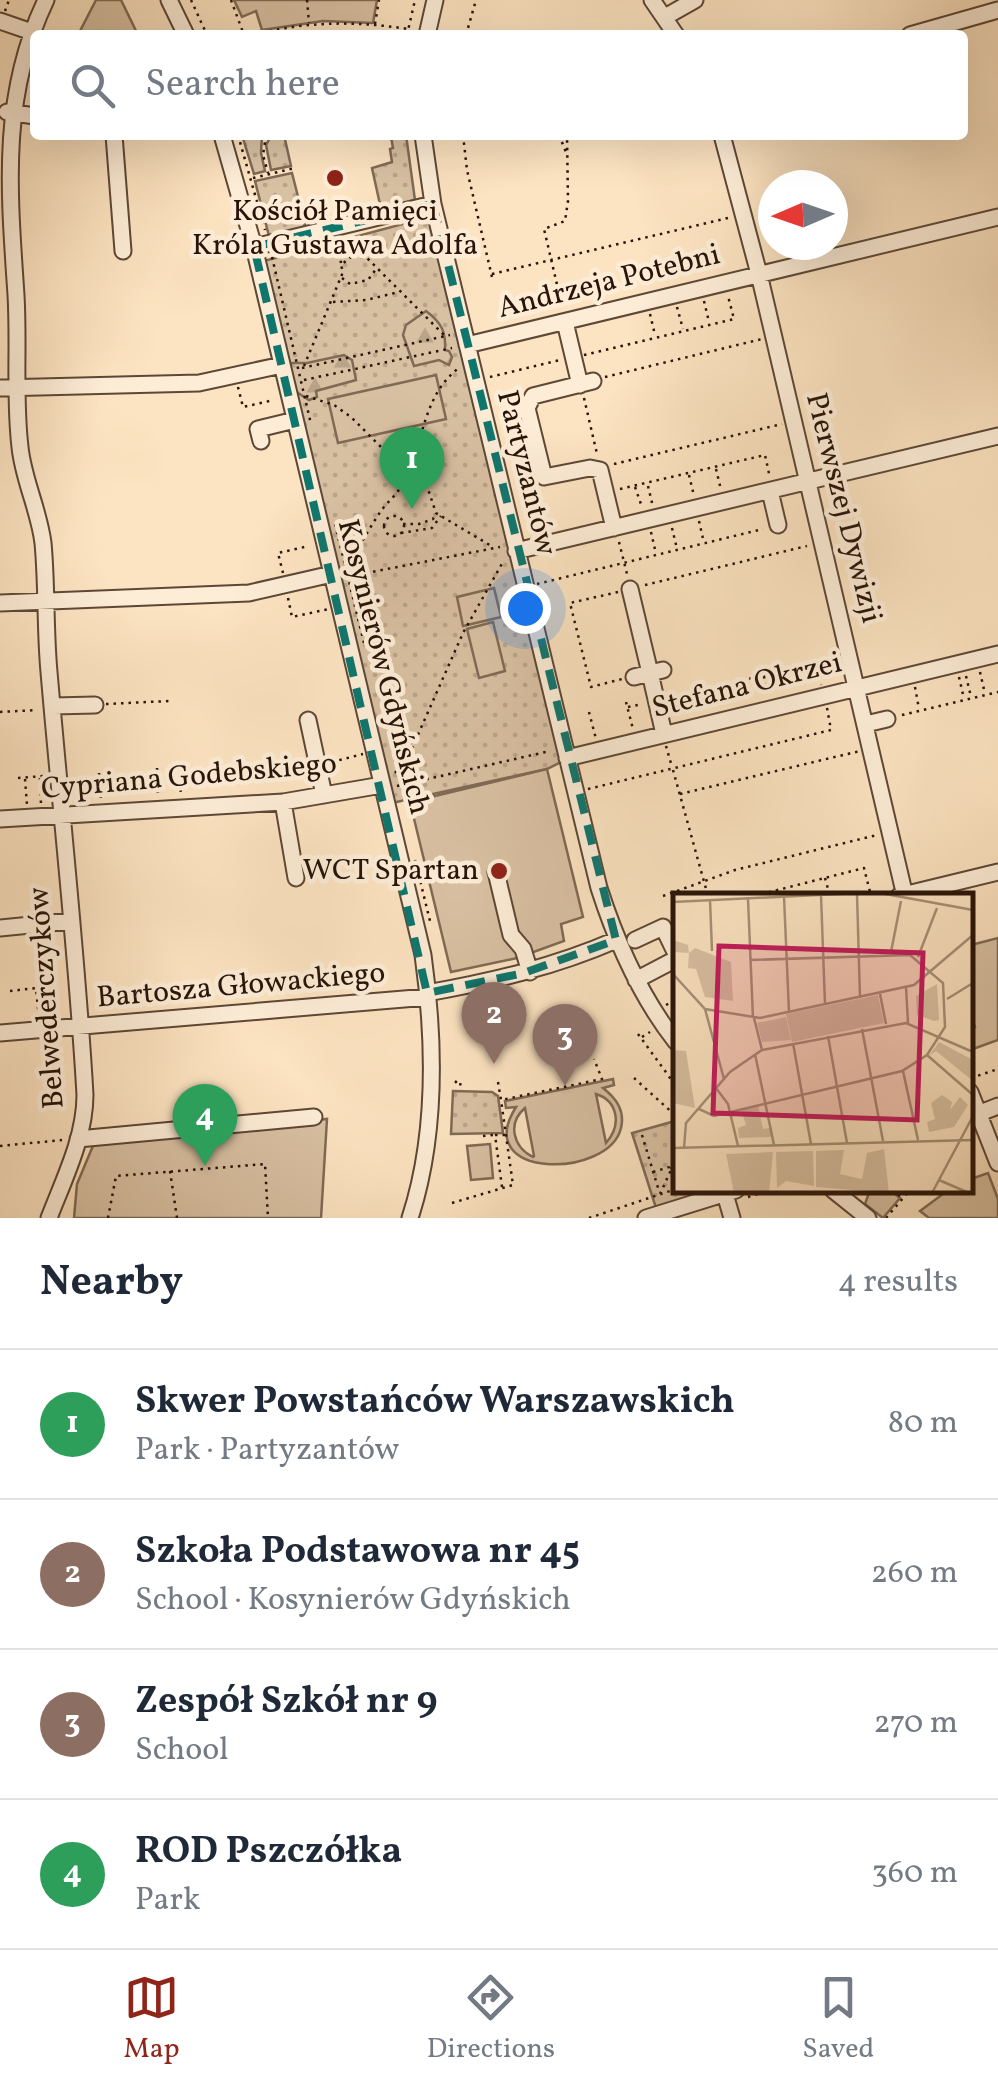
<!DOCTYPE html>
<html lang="en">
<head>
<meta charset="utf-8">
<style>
	body { margin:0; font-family:Vollkorn,serif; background:#f2f2f3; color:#1f2937 }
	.compass { position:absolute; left:758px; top:170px; width:90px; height:90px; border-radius:50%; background:#fff; box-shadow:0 10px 40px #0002; rotate:268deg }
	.you { position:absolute; left:525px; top:608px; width:35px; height:35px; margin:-25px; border:8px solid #fff; border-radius:50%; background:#1a73e8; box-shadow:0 0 0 15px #1a73e833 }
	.badge { display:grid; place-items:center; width:65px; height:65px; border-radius:50%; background:#8f2418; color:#fff; font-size:32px; font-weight:700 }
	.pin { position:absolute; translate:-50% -82px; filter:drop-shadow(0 2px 5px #0008) }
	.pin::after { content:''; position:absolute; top:52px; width:35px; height:30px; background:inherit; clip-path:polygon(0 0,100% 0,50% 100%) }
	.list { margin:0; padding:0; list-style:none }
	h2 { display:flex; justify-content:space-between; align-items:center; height:130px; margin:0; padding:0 40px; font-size:42px }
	h2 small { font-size:32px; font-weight:400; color:#747a83 }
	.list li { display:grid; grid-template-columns:65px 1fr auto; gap:30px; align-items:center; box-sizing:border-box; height:150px; padding:0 40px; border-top:2px solid #e0e1e3 }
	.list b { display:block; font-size:38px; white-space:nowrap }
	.list p { margin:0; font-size:32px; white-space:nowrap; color:#747a83 }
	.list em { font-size:32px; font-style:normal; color:#747a83 }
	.icon { flex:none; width:55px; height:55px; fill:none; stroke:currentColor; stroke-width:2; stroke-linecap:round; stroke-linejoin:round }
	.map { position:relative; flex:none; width:998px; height:1218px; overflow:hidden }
	.search { position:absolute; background:#fff; box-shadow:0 10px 40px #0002; left:30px; right:30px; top:30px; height:110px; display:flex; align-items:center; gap:25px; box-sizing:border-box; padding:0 35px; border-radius:10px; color:#747a83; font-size:38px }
	.sheet { height:730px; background:#fff }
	nav { display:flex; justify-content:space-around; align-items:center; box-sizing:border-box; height:140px; border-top:2px solid #e0e1e3; background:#fff; font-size:28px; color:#747a83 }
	nav a { display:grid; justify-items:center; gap:5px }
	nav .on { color:#8f2418 }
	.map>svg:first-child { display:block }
	.grass { fill:url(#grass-dots); stroke:#806a55; stroke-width:2.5 }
	.forest { fill:url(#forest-firs); stroke:#806a55; stroke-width:2.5 }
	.garden { fill:#d8c0a2; stroke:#806a55; stroke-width:2.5; fill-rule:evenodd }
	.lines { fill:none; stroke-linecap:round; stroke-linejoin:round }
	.minor-casing { stroke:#5d4736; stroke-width:19 }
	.path { stroke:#281308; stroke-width:2.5; stroke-dasharray:2.5 5; stroke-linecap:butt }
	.minor { stroke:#fdedd7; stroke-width:15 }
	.marked { fill:none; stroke:#0f766e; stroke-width:8; stroke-dasharray:20 12; stroke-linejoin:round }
	.poi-dot { fill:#8f2418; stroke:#fdedd7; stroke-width:4 }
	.labels { text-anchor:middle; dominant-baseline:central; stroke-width:9; stroke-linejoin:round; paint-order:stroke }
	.poi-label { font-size:30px; fill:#281308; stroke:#fdedd7 }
	.street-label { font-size:30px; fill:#281308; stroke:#fdedd7 }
	.inset-road { fill:none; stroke:#a79077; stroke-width:2.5 }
	.view { fill:#c2185b; fill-opacity:0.15; stroke:#c2185b; stroke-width:5 }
	.inset-edge { fill:none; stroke:#281308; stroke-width:5 }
</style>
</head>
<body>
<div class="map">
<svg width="998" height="1218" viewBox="0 0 998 1218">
	<defs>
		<pattern id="grass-dots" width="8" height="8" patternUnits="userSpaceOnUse" patternTransform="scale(2.5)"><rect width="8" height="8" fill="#d8c0a2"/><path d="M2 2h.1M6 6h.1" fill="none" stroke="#b9a48a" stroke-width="1.8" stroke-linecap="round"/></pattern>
		<pattern id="forest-firs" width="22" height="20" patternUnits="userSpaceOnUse" patternTransform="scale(2.5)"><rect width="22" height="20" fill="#d8c0a2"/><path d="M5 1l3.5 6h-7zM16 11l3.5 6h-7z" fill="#b9a48a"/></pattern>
	</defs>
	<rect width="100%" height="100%" fill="#fce3c1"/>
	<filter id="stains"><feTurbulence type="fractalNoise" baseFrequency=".002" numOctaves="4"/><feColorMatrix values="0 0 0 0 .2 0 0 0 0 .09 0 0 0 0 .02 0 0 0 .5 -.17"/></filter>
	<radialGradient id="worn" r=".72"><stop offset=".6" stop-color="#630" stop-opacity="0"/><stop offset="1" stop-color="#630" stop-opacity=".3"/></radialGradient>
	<path class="grass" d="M242,135H262L261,153L265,171L254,174Z
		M284,135L291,166L271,170L266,145L271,136Z
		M394,135H406L415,200L381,209L372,168L392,162L390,149L393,148L391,137Z
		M292,173L305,224L300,234L270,240L255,181Z
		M429,217L561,762L547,769L392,803L264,261Z
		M453,1091L492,1092L498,1096L503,1133L451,1134Z
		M675,1121L676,1190L713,1191L656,1208L632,1133Z"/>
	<path class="forest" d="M426,311C442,323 446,332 445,350L449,351L452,357L449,365L439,360L414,366L403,335L406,325Z
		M344,355L352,360L356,380L316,391L317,397L309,400L295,391L288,363H307Z"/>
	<path class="garden" d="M96,0H121L138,35H78Z
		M234,0H377L373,23L323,21L262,30L256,11L242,17Z
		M436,375L446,419L338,443L328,399Z
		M494,588L501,617L463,626L457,597Z
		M493,622L505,671L479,678L467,629Z
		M547,769L583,917L561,924L564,941L517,958L451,972L410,802Z
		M998,938V1040L973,1049L971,1030L975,1027L970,1015L971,945Z
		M613,1079L614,1085L603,1088C617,1099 625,1111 621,1128C609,1179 470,1180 516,1107L506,1108L505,1101ZM596,1094C618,1101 622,1125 606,1143ZM525,1108L534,1156L533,1157C513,1147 507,1123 525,1108Z
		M327,1119L321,1218H74L77,1184L95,1141Z
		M490,1144L493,1178L471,1180L467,1146Z
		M988,1173L998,1199V1218H929L920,1211L947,1191L970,1190L971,1179Z
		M870,1190L891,1191L900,1198L883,1218L865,1204Z"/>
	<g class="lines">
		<defs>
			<path id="minor" d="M46,0C0,96 9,191 16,295C19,346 14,397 20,447C23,479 39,510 43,543C47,586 45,629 49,672C61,813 77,953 85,1095C85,1137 64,1179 49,1218
				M169,0L186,35
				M652,0L676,35
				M665,17L695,0
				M0,21L29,31
				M427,35L435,0
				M910,35L998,10
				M7,112L35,116
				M114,135L123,251
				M222,135L254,247L423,955C435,1041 437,1135 410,1218
				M423,135L433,204L599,888C617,944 640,996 676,1042
				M722,135L759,274L905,896
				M254,247L433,204
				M565,322L580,385
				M467,345L998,217
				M593,381L533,396L527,408L544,477L590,468L600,470L614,528
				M0,388L199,383L282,365
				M261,441L258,429L295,420
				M770,491L778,525
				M516,551L998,436
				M630,589L650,673L663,670
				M0,603L249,593L332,574
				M634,677L650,673L664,734
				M53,706L95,705
				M308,720L324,795
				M866,724L887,719
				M567,758L998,654
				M283,802L296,878
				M0,819L283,802L382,785
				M496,872L511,935L523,949L530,972
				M899,896L998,872
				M0,928L71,921
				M635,940L663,927L676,954
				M636,980L676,959
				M427,993C493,981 554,967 616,940
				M0,1033L428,997
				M970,1092L998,1163
				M970,1117L998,1106
				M78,1139L314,1117
				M833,1190L868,1218
				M725,1194L732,1218
				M646,1218L736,1190"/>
		</defs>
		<use href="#minor" class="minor-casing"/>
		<path class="path" d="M191,0L207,35
			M231,0L244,35
			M307,0L309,23
			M5,11L9,0
			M375,24L379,0
			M255,35C304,21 357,21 408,29
			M407,35L415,0
			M466,35L476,0
			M238,135L265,230
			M266,135L263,155L268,173
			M463,135L467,170L492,277
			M559,135L566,152
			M253,178L295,168
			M361,236L367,257
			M361,237L352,252V256L367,258L445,336
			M338,241L350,251
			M338,246L341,263
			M272,257L311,424
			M492,274L728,218
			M342,278L350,284L368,280L376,269
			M704,301L709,322
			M333,302L366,300L399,292
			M562,306L544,229L565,221L568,201L567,135
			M677,307L683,329
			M650,314L655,335
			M584,355L734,319L728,296
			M304,366L343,272L341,265L351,257
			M302,368L450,335
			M490,377L560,360
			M605,377L762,339
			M304,380L452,348
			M238,387L243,407L274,400
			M306,396L334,405L351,417L412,478
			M584,398L597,454
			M614,464L782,424
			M716,469L721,490
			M420,474L419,466L424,462L430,464L432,471
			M689,475L694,496
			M399,476L425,484
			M424,477L436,513L493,547
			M648,486L653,507
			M635,487L642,507
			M620,489L765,455L770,478
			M384 526a10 10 0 1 1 20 0a10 10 0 1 1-20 0Z
			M699,521L704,543
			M335,524L364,643
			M403,524H419L433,519L435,514
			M672,528L677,549
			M651,532L656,554
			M401,533L432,528L441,516
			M619,542L628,578
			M347,566C359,548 369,528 381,511C387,502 396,496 401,486C425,446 420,397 460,367
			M283,573L278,553L309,546
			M351,576L500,547
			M537,584L763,529
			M645,585L807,546
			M618,592L570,603L591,687L622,679
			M288,598L292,617L329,609
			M980,672L985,694
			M764,676L767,698
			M966,676L971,697
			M959,677L964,699
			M915,687L919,709
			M678,696L682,718
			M669,698L815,663L821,685
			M626,702L633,729
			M106,704L169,701
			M628,707L642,704
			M0,712L37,710
			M589,712L596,739
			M902,715L998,692
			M666,746L672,767
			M332,762L363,754
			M179,767L181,796
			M157,768L158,798
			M673,770L708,896
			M99,773L101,801
			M395,773L409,755L463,633L504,560
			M18,778L44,776
			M40,778L41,805
			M25,779L27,805
			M397,786L550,751
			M588,789L831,730L827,708
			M680,794L860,751
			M415,860L431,925
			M825,878L830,896
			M739,893L740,896
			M663,896L735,870L877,835
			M754,896L864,868L871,896
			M10,991L36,988L39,1018
			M666,1005L676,1000
			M638,1034L676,1086
			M642,1037L650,1032
			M634,1078L676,1116
			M971,1078L998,1069
			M455,1081L460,1086L461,1081
			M498,1082L501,1100L602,1079L594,1059
			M672,1128L676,1135
			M642,1135L659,1191
			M483,1136L493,1135
			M0,1146L62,1140
			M671,1167L676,1180
			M170,1171L177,1218
			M653,1172L676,1165
			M502,1187L495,1135H505
			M892,1190L901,1197
			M660,1194L676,1159
			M748,1197L770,1190
			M452,1203L513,1185L501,1100
			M108,1218L116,1176L265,1164L268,1218
			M589,1218L676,1189
			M886,1218L910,1190"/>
		<use href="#minor" class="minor"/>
	</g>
	<path class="marked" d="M433,204L616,940L524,973L427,993L254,247Z"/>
	<g class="poi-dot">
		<circle cx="335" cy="178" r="10"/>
		<circle cx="499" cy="871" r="10"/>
	</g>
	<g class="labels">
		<g class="poi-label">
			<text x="335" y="212">Kościół Pamięci<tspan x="335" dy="34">Króla Gustawa Adolfa</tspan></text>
			<text x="479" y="871" text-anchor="end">WCT Spartan</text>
		</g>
		<g class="street-label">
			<text transform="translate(609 282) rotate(-14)">Andrzeja Potebni</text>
			<text transform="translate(526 473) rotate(76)">Partyzantów</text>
			<text transform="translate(843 508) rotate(76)">Pierwszej Dywizji</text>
			<text transform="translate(383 667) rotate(76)">Kosynierów Gdyńskich</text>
			<text transform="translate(747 686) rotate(-14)">Stefana Okrzei</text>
			<text transform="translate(189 777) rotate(-5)">Cypriana Godebskiego</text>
			<text transform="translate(241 986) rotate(-5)">Bartosza Głowackiego</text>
			<text transform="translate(47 998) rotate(-94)">Belwederczyków</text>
		</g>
	</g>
	<g transform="translate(673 893)">
		<rect width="300" height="300" fill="#fce3c1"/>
		<path d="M205,102L211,130L119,149L113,121Z" fill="#d8c0a2"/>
		<path d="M0,47L15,52L16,60L22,55L58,69L60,108L32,104L23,76L15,75L16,60L0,59ZM264,91L266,127L261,128L244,122L243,103ZM113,124L118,147L89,149L84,130ZM266,149L300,167V188L263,158L256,163ZM0,157L13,158L22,215L0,210ZM269,202L279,209L277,217L287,204L295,212L281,234L256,239L254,229L262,226L258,210ZM85,211L90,236L97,235L99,244L66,245L65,235L73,232L68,217ZM211,256L216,300L143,294V258L171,257L167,281L189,286L194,260ZM140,258L141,293L113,288L104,295L103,259ZM100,259L96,300H61L53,261Z" fill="#d8c0a2"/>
		<path class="inset-road" d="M207,0L300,17M184,1L187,105M148,2L152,112M111,4L116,119M75,6L80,125M37,7L39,58M0,9L187,0M218,59L228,8M245,64L264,15M0,81L32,116L87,125L241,92L300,42M233,94L235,130M207,101L213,131M274,106L300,90M32,116L51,186M81,125L89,157M189,136L210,248M155,143L174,250M120,150L138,251M82,161L101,252M254,162L300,202M230,178L245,247M43,195L55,211L65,253M26,216L41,223L229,178L254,162L272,134L270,90L237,62L77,67M0,255L300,247M11,255L13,230L57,179L89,157L233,130L300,159M266,287L296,300M259,300L300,223"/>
		<path class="view" d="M46,53L250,60L244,227L40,220Z"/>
		<rect width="300" height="300" class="inset-edge"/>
	</g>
	<rect width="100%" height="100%" filter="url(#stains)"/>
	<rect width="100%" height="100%" fill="url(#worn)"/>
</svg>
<svg class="compass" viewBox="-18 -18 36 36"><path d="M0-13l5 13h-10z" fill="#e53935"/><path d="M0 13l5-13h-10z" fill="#747a83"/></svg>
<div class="you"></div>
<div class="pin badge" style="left:412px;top:509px;background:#2e9e5b">1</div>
<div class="pin badge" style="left:494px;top:1064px;background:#8d6e63">2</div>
<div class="pin badge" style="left:565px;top:1086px;background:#8d6e63">3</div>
<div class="pin badge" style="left:205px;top:1166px;background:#2e9e5b">4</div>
<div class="search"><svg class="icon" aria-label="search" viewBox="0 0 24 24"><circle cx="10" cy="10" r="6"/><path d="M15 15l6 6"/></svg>Search here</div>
</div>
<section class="sheet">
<h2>Nearby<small>4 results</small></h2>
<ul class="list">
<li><span class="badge" style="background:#2e9e5b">1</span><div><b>Skwer Powstańców Warszawskich</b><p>Park · Partyzantów</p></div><em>80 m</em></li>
<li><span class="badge" style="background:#8d6e63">2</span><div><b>Szkoła Podstawowa nr 45</b><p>School · Kosynierów Gdyńskich</p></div><em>260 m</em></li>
<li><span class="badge" style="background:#8d6e63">3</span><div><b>Zespół Szkół nr 9</b><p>School</p></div><em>270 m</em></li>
<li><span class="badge" style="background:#2e9e5b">4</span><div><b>ROD Pszczółka</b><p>Park</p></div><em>360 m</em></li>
</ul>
</section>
<nav>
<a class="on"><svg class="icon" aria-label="map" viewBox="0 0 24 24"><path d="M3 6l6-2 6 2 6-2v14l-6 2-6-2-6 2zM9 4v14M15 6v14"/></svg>Map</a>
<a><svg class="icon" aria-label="directions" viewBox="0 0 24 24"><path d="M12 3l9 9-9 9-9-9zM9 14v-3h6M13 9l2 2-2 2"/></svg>Directions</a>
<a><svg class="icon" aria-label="saved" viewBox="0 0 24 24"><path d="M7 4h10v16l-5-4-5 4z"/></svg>Saved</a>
</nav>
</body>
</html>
